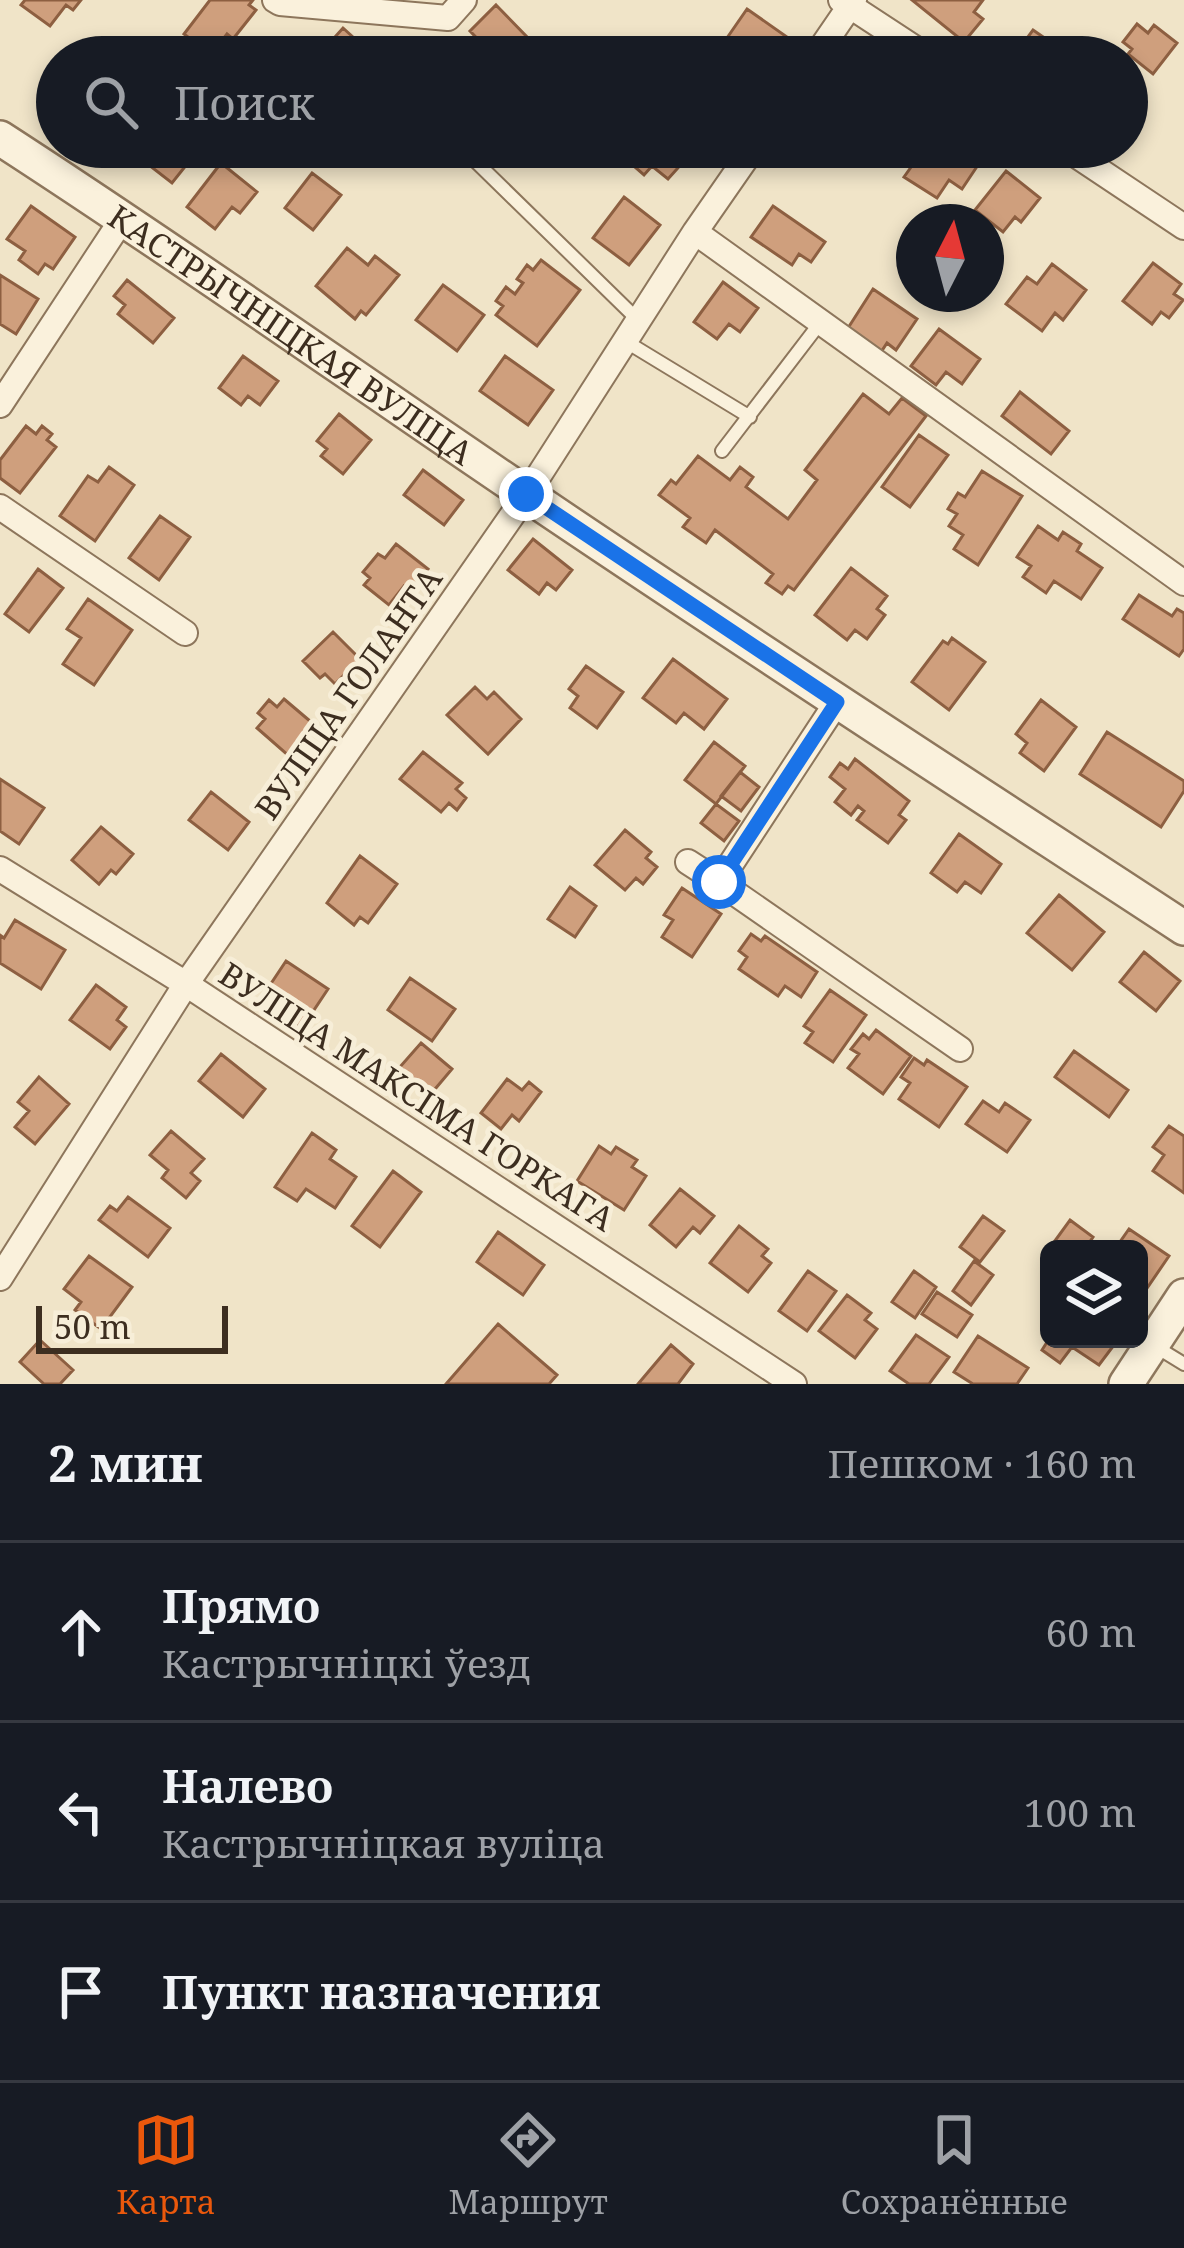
<!DOCTYPE html>
<html lang="ru">
<head>
<meta charset="utf-8">
<style>
	body { margin:0; font-family:"Noto Serif",serif; background:#20242c; color:#f1f3f6 }
	.controls { position:absolute; right:36px; bottom:36px; display:grid; overflow:hidden; border-radius:18px; box-shadow:0 6px 18px #0003 }
	.controls button { width:108px; height:108px; display:grid; place-items:center; padding:0; border:0; border-bottom:3px solid #363941; background:#171b24; color:#f1f3f6; font:60px sans-serif }
	.compass { position:absolute; left:896px; top:204px; width:108px; height:108px; border-radius:50%; background:#171b24; box-shadow:0 6px 18px #0003; rotate:6deg }
	.scale { position:absolute; left:36px; bottom:30px; width:192px; box-sizing:border-box; padding-left:12px; border:6px solid #3d2e20; border-top:0; font-size:33px; line-height:42px; white-space:nowrap; color:#3d2e20; -webkit-text-stroke:9px #f7eed8; paint-order:stroke }
	.stop { position:absolute; width:36px; height:36px; margin:-27px; border:9px solid #1a73e8; border-radius:50%; background:#fff }
	.stop.end { background:#1a73e8; border-color:#fff; box-shadow:0 3px 12px #0008 }
	.list { margin:0; padding:0; list-style:none }
	h2 { display:flex; justify-content:space-between; align-items:center; height:156px; margin:0; padding:0 48px; font-size:51px }
	h2 small { font-size:39px; font-weight:400; color:#9ea1a6 }
	.list li { display:grid; grid-template-columns:78px 1fr auto; gap:36px; align-items:center; box-sizing:border-box; height:180px; padding:0 48px; border-top:3px solid #363941 }
	.list b { display:block; font-size:45px; white-space:nowrap }
	.list p { margin:0; font-size:39px; white-space:nowrap; color:#9ea1a6 }
	.list em { font-size:39px; font-style:normal; color:#9ea1a6 }
	.icon { flex:none; width:66px; height:66px; fill:none; stroke:currentColor; stroke-width:2; stroke-linecap:round; stroke-linejoin:round }
	.map { position:relative; flex:none; width:1184px; height:1384px; overflow:hidden }
	.search { position:absolute; background:#171b24; box-shadow:0 6px 18px #0003; left:36px; right:36px; top:36px; height:132px; display:flex; align-items:center; gap:30px; box-sizing:border-box; padding:0 42px; border-radius:66px; color:#9ea1a6; font-size:45px }
	.sheet { height:696px; background:#171b24 }
	nav { display:flex; justify-content:space-around; align-items:center; box-sizing:border-box; height:168px; border-top:3px solid #363941; background:#171b24; font-size:33px; color:#9ea1a6 }
	nav a { display:grid; justify-items:center; gap:6px }
	nav .on { color:#ea580c }
	.map>svg:first-child { display:block }
	.building { fill:#cf9f7d; stroke:#8d5f41; stroke-width:3 }
	.lines { fill:none; stroke-linecap:round; stroke-linejoin:round }
	.service-casing { stroke:#8d765c; stroke-width:16 }
	.minor-casing { stroke:#8d765c; stroke-width:28 }
	.tertiary-casing { stroke:#8d765c; stroke-width:38 }
	.service { stroke:#faf1dc; stroke-width:12 }
	.minor { stroke:#faf1dc; stroke-width:24 }
	.tertiary { stroke:#faf1dc; stroke-width:33 }
	.route { stroke:#1a73e8; stroke-width:15 }
	.labels { text-anchor:middle; dominant-baseline:central; stroke-width:10; stroke-linejoin:round; paint-order:stroke }
	.street-label { font-size:33px; fill:#3d2e20; stroke:#f7eed8 }
</style>
</head>
<body>
<div class="map">
<svg width="1184" height="1384" viewBox="0 0 1184 1384">
	<rect width="100%" height="100%" fill="#f0e4c8"/>
	<path class="building" d="M25,0H81L73,10L66,5L50,26L21,5Z
		M210,0H253L249,5L256,10L233,39L227,34L211,55L184,34Z
		M912,0H983L974,12L983,19L964,42Z
		M496,5L529,39L510,57H495L470,31Z
		M747,9L787,37L773,57H758L747,49L742,57H733L720,48Z
		M1137,24L1148,33L1154,25L1177,43L1153,74L1128,54L1132,49L1123,42Z
		M343,28L375,57H317Z
		M1033,30L1065,52L1061,57H1013Z
		M142,147H197L199,149L172,183L136,155Z
		M629,147H672L686,159L668,179L652,166L644,175L621,155Z
		M935,147H958L980,162L962,189L949,180L937,198L904,177L919,156L926,161Z
		M221,163L257,192L240,213L232,207L215,229L187,207Z
		M1006,171L1040,198L1021,222L1015,217L1003,232L975,210Z
		M312,173L341,195L313,230L285,208Z
		M624,197L660,225L629,265L593,238Z
		M31,206L75,237L53,269L45,264L38,274L19,260L25,251L7,239Z
		M773,206L825,242L811,262L799,254L792,265L751,237Z
		M347,248L368,265L375,256L399,275L366,315L361,311L355,319L316,286Z
		M541,260L580,290L537,346L496,315L503,306L496,301L506,287L515,294L523,283L517,279L527,265L533,270Z
		M1153,263L1181,284L1174,294L1183,300L1169,318L1161,312L1152,324L1123,301Z
		M1052,264L1086,290L1063,320L1055,313L1042,331L1006,304L1027,277L1037,284Z
		M0,275L38,299L16,334L0,324Z
		M127,280L174,318L153,343L118,314L125,305L114,296Z
		M723,282L758,308L740,332L729,324L717,339L694,322Z
		M443,285L484,315L457,351L416,320Z
		M873,289L917,319L896,350L887,343L881,352L848,328Z
		M939,329L980,359L962,384L946,372L936,385L911,366Z
		M243,356L278,381L260,405L248,396L241,405L219,388Z
		M505,356L553,390L528,425L480,391Z
		M1020,392L1069,431L1051,454L1002,416Z
		M863,394L889,414L902,398L926,416L794,590L788,586L782,594L766,583L773,574L715,530L706,543L683,527L690,518L659,495L671,480L676,484L698,456L730,480L740,467L753,477L746,487L788,519L817,480L805,470Z
		M339,414L371,440L343,474L321,456L327,449L317,441Z
		M26,426L36,434L42,426L52,434L47,440L56,447L20,493L0,478V460Z
		M919,435L948,455L910,507L882,487Z
		M109,467L134,485L95,541L60,516L88,476L98,482Z
		M423,470L463,500L444,525L404,495Z
		M982,471L1022,496L978,565L954,549L963,535L949,526L957,514L948,509L958,493L965,497Z
		M160,516L190,537L159,580L129,558Z
		M1038,526L1058,540L1063,532L1081,544L1077,551L1102,568L1081,599L1054,581L1046,593L1023,577L1031,566L1017,557Z
		M533,539L572,570L556,590L547,583L539,594L508,570Z
		M396,544L428,569L411,590L404,586L389,605L364,585L370,578L363,572L378,554L385,558Z
		M851,568L887,596L877,609L885,615L867,639L855,630L847,640L815,615Z
		M38,569L63,588L29,632L5,614Z
		M1139,595L1172,616L1177,609L1184,613V649L1179,656L1123,619Z
		M88,599L132,630L94,685L63,664L81,638L67,629Z
		M333,632L360,659L335,684L325,674L320,678L303,661Z
		M952,638L985,662L949,710L912,682L943,641L948,644Z
		M673,659L727,699L704,729L684,713L676,723L643,698Z
		M586,666L623,692L597,728L570,708L578,696L569,689Z
		M475,687L487,699L494,692L521,719L488,754L447,715Z
		M284,699L317,727L290,757L257,728L265,719L258,713L269,700L277,707Z
		M1041,700L1076,727L1044,771L1020,753L1027,743L1016,734Z
		M1107,732L1184,781V791L1161,827L1080,774Z
		M714,742L745,766L716,804L685,780Z
		M423,752L462,783L456,789L466,798L457,810L449,803L441,812L400,779Z
		M855,759L909,801L899,815L906,820L888,843L857,820L864,811L858,806L851,815L835,802L845,789L830,777L840,763L848,769Z
		M740,772L759,787L741,811L721,796Z
		M0,779L44,808L19,844L0,831Z
		M211,792L249,822L228,850L189,820Z
		M716,804L739,821L724,841L701,823Z
		M101,827L133,854L116,874L111,870L99,884L72,860Z
		M625,830L651,852L646,858L657,867L643,884L636,878L625,890L595,865Z
		M959,834L1001,864L981,893L965,882L957,892L931,873Z
		M360,856L397,884L368,923L360,917L354,925L327,903Z
		M570,887L596,906L575,937L548,919Z
		M682,888L721,914L692,957L662,937L673,920L664,915Z
		M1059,895L1104,932L1072,970L1027,933Z
		M15,920L65,950L41,989L0,963V935L4,938Z
		M751,934L761,941L765,936L817,972L801,997L785,986L778,996L739,969L747,957L739,951Z
		M1144,952L1180,981L1156,1011L1120,982Z
		M286,961L328,989L302,1028L260,1000Z
		M410,978L455,1009L432,1041L388,1010Z
		M96,985L126,1007L117,1020L126,1027L110,1049L70,1020Z
		M830,990L866,1015L833,1062L805,1043L813,1032L804,1026Z
		M876,1030L911,1056L883,1094L848,1068L859,1054L851,1049L863,1034L869,1039Z
		M421,1043L452,1069L430,1095L399,1068Z
		M1074,1051L1128,1090L1109,1117L1055,1077Z
		M221,1054L265,1089L243,1117L199,1081Z
		M914,1058L924,1065L927,1060L967,1087L939,1127L899,1099L910,1083L901,1077Z
		M39,1077L69,1104L35,1144L15,1127L29,1111L18,1102Z
		M507,1079L522,1090L529,1082L541,1092L519,1121L512,1115L501,1129L481,1113Z
		M983,1101L999,1112L1005,1103L1030,1120L1007,1152L966,1124Z
		M1169,1126L1184,1136V1193L1153,1171L1164,1155L1153,1147Z
		M171,1131L204,1159L191,1173L200,1181L186,1198L162,1178L168,1170L150,1155Z
		M312,1133L336,1150L330,1159L356,1177L335,1208L306,1189L297,1201L275,1187Z
		M599,1146L611,1154L616,1147L637,1160L632,1167L646,1176L624,1210L577,1181Z
		M393,1171L421,1192L380,1247L352,1226Z
		M680,1189L714,1216L700,1233L693,1227L676,1247L650,1225Z
		M128,1197L170,1228L148,1257L99,1220L110,1206L117,1211Z
		M983,1216L1004,1231L980,1262L960,1247Z
		M1070,1220L1093,1237L1085,1249H1049Z
		M739,1226L768,1249L762,1256L771,1263L748,1292L710,1263Z
		M1129,1229L1169,1256L1139,1300V1249H1115Z
		M498,1232L544,1265L523,1295L477,1262Z
		M89,1256L132,1287L101,1329L75,1310L81,1302L64,1289Z
		M974,1261L993,1275L971,1305L953,1291Z
		M808,1271L836,1291L807,1331L779,1311Z
		M914,1271L936,1287L915,1318L892,1302Z
		M937,1292L972,1315L957,1337L922,1314Z
		M847,1295L871,1313L865,1320L877,1329L855,1358L819,1331Z
		M498,1324L557,1375L549,1384H446Z
		M916,1335L949,1357L929,1384H909L890,1371Z
		M978,1336L1028,1368L1017,1384H973L954,1372Z
		M1049,1339H1106L1114,1345L1099,1365L1072,1347L1060,1363L1042,1350Z
		M40,1340L73,1370L60,1384H44L20,1362Z
		M671,1345L693,1364L678,1384H638Z"/>
	<g class="lines">
		<defs>
			<path id="service" d="M467,153L638,320
				M625,341L750,417
				M722,451L820,323
				M1153,1345L1184,1364"/>
			<path id="minor" d="M275,0L280,3L448,18L464,0
				M841,0L928,57
				M815,57L854,0
				M1064,147L1184,227
				M695,232L1184,583
				M0,405L123,218
				M0,507L185,633
				M837,702L719,882L960,1049
				M688,862L719,882
				M0,869L186,984L794,1384
				M0,1278L186,984L527,494L695,232L754,147"/>
			<g id="tertiary">
				<path id="s1" d="M0,138C178,253 350,375 526,494C743,641 964,784 1184,928"/>
				<path d="M1126,1384L1184,1296"/>
			</g>
		</defs>
		<use href="#service" class="service-casing"/>
		<use href="#minor" class="minor-casing"/>
		<use href="#tertiary" class="tertiary-casing"/>
		<use href="#service" class="service"/>
		<use href="#minor" class="minor"/>
		<use href="#tertiary" class="tertiary"/>
	</g>
	<g class="lines">
		<path class="route" d="M526,494L837,702L719,882"/>
	</g>
	<g class="labels">
		<g class="street-label">
			<text stroke="none"><textPath href="#s1" startOffset="351">КАСТРЫЧНІЦКАЯ ВУЛІЦА</textPath></text>
			<text transform="translate(348 693) rotate(-55)">ВУЛІЦА ГОЛАНТА</text>
			<text transform="translate(417 1096) rotate(33)">ВУЛІЦА МАКСІМА ГОРКАГА</text>
		</g>
	</g>
</svg>
<div class="controls">
<button><svg class="icon" aria-label="layers" viewBox="0 0 24 24"><path d="M12 4l9 5-9 5-9-5zM3 14l9 5 9-5"/></svg></button>
</div>
<svg class="compass" viewBox="-18 -18 36 36"><path d="M0-13l5 13h-10z" fill="#e53935"/><path d="M0 13l5-13h-10z" fill="#9ea1a6"/></svg>
<div class="scale">50 m</div>
<div class="stop" style="left:719px;top:882px"></div>
<div class="stop end" style="left:526px;top:494px"></div>
<div class="search"><svg class="icon" aria-label="search" viewBox="0 0 24 24"><circle cx="10" cy="10" r="6"/><path d="M15 15l6 6"/></svg>Поиск</div>
</div>
<section class="sheet">
<h2>2 мин<small>Пешком · 160 m</small></h2>
<ul class="list">
<li><svg class="icon" aria-label="ahead" viewBox="0 0 24 24"><path d="M12 20V5M6 11l6-6 6 6"/></svg><div><b>Прямо</b><p>Кастрычніцкі ўезд</p></div><em>60 m</em></li>
<li><svg class="icon" aria-label="left" viewBox="0 0 24 24"><path d="M17 20v-9H6M10 6l-5 5 5 5"/></svg><div><b>Налево</b><p>Кастрычніцкая вуліца</p></div><em>100 m</em></li>
<li><svg class="icon" aria-label="arrive" viewBox="0 0 24 24"><path d="M6 21V4h12l-3 4 3 4H6"/></svg><div><b>Пункт назначения</b></div></li>
</ul>
</section>
<nav>
<a class="on"><svg class="icon" aria-label="map" viewBox="0 0 24 24"><path d="M3 6l6-2 6 2 6-2v14l-6 2-6-2-6 2zM9 4v14M15 6v14"/></svg>Карта</a>
<a><svg class="icon" aria-label="directions" viewBox="0 0 24 24"><path d="M12 3l9 9-9 9-9-9zM9 14v-3h6M13 9l2 2-2 2"/></svg>Маршрут</a>
<a><svg class="icon" aria-label="saved" viewBox="0 0 24 24"><path d="M7 4h10v16l-5-4-5 4z"/></svg>Сохранённые</a>
</nav>
</body>
</html>
